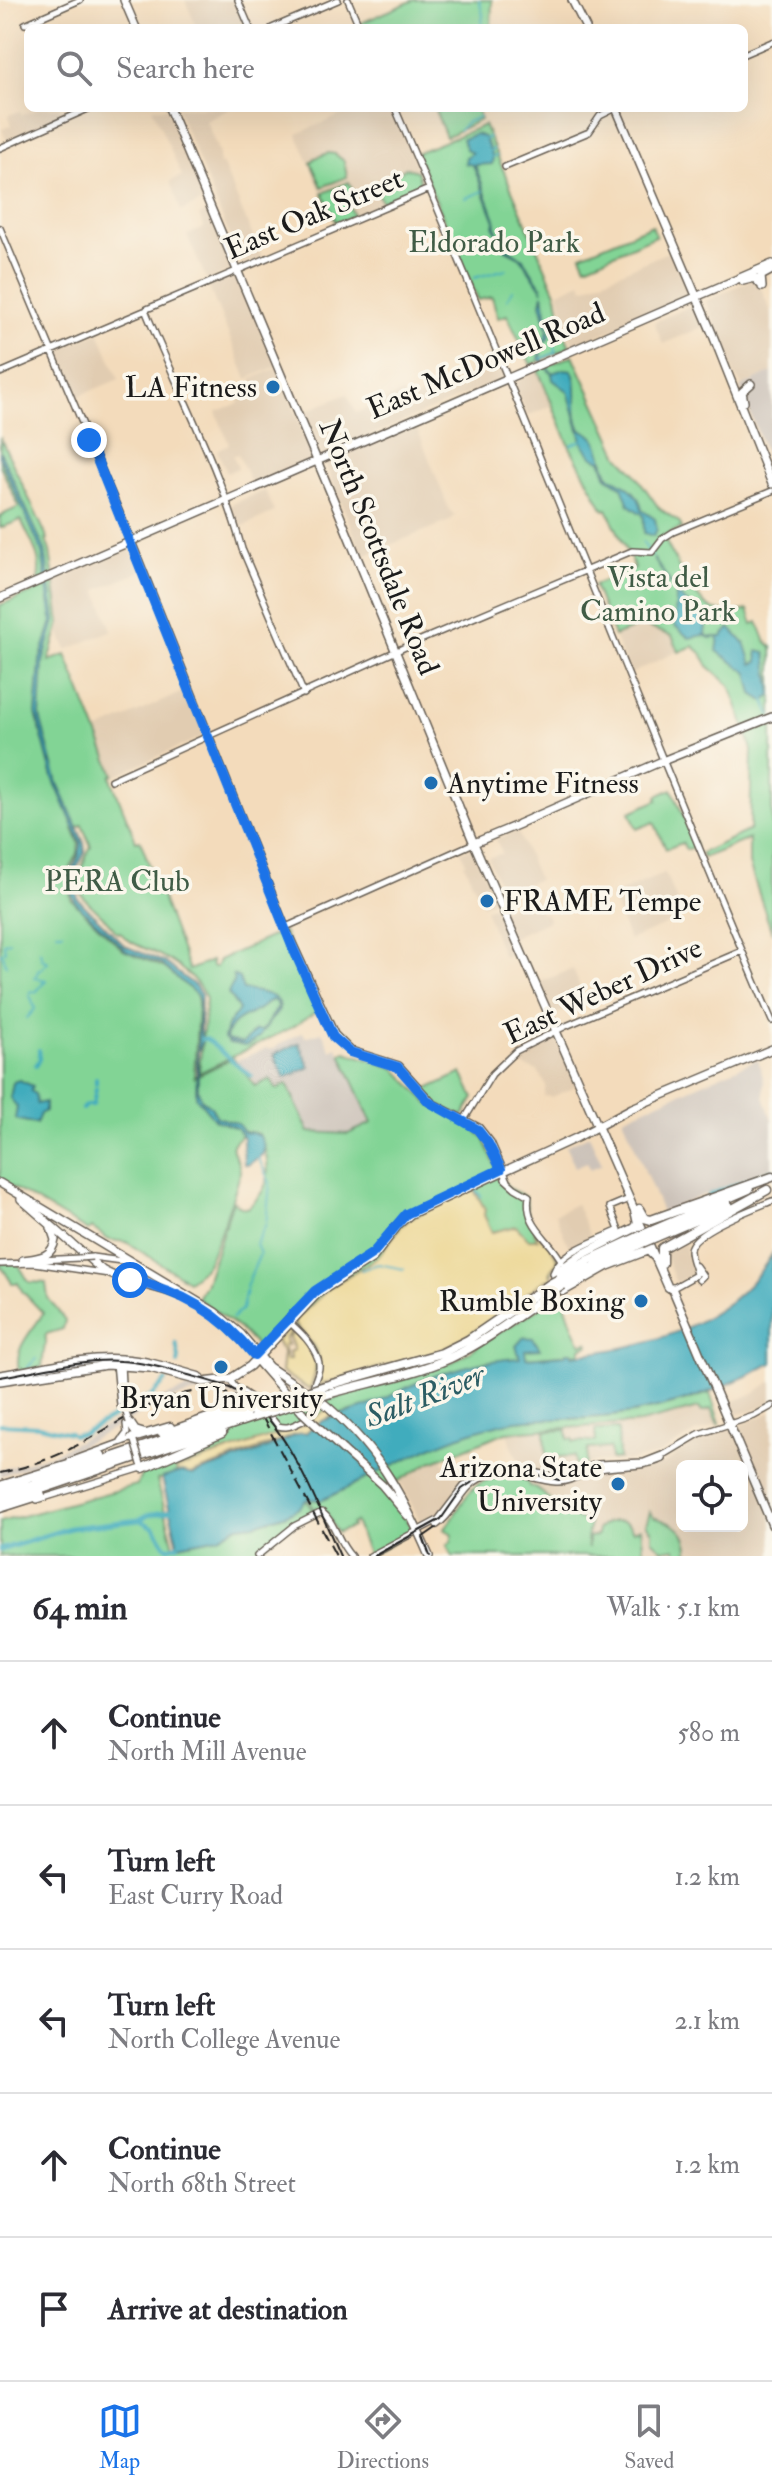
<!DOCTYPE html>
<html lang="en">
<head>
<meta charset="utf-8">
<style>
	body { margin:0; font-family:"IM FELL Double Pica",serif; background:#f7f7f7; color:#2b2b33 }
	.controls { position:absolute; right:24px; bottom:24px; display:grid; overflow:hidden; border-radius:12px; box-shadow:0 8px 32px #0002 }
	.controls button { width:72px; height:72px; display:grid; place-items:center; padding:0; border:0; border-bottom:2px solid #e1e1e2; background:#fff; color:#2b2b33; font:40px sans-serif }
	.stop { position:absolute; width:24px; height:24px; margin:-18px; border:6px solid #1a73e8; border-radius:50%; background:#fff }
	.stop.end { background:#1a73e8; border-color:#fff; box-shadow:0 2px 8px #0008 }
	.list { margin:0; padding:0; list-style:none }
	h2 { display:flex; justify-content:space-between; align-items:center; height:104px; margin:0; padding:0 32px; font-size:34px }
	h2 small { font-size:26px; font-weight:400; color:#7c7c81 }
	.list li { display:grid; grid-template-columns:52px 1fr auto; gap:24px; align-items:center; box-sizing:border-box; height:144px; padding:0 32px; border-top:2px solid #e1e1e2 }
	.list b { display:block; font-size:30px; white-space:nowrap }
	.list p { margin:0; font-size:26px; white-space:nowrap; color:#7c7c81 }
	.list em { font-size:26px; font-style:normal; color:#7c7c81 }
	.icon { flex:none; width:44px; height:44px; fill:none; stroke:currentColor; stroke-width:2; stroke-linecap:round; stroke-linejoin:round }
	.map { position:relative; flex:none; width:772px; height:1556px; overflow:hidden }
	.search { position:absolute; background:#fff; box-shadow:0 8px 32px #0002; left:24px; right:24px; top:24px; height:88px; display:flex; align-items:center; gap:20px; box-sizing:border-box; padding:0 28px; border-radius:12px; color:#7c7c81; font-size:30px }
	.sheet { height:824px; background:#fff }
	nav { display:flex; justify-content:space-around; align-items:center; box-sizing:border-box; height:112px; border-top:2px solid #e1e1e2; background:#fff; font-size:22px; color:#7c7c81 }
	nav a { display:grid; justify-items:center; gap:4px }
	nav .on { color:#1a73e8 }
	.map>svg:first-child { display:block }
	.built { fill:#e1ccb1; fill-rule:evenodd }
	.industrial { fill:#ccc2b9 }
	.green { fill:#82d495; stroke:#4f7858; stroke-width:2 }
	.sand { fill:#eeda9e; stroke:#857b5d; stroke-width:2 }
	.water { fill:#3facbd; stroke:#2e646c; stroke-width:2; fill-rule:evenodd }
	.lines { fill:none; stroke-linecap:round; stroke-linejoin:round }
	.stream { stroke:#3facbd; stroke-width:2 }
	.canal { stroke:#3facbd; stroke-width:4 }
	.river { stroke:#3facbd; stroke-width:5 }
	.secondary-casing { stroke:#675f54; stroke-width:8 }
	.primary-casing { stroke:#675f54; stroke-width:10 }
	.highway-casing { stroke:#675f54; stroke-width:11 }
	.secondary { stroke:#fff; stroke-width:5 }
	.primary { stroke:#fff; stroke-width:7 }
	.highway { stroke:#fff; stroke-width:8 }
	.tram { stroke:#1c1c1c; stroke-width:2 }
	.rail { stroke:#1c1c1c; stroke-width:2; stroke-dasharray:12 6; stroke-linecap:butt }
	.secondary-bridge-casing { stroke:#675f54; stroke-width:8; stroke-linecap:butt }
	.primary-bridge-casing { stroke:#675f54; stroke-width:10; stroke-linecap:butt }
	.highway-bridge-casing { stroke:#675f54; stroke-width:11; stroke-linecap:butt }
	.secondary-bridge { stroke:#fff; stroke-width:5 }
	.primary-bridge { stroke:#fff; stroke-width:7 }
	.highway-bridge { stroke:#fff; stroke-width:8 }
	.route { stroke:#1a73e8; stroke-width:10 }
	.poi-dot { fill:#1f6fb2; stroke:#fbf7ec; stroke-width:3 }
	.labels { text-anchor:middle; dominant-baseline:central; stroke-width:7; stroke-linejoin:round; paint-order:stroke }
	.street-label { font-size:30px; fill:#1c1c1c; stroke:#fbf7ec }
	.park-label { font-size:30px; fill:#405c46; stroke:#fbf7ec }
	.poi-label { font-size:30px; fill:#1c1c1c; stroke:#fbf7ec; text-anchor:end }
	.water-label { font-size:32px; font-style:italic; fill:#2c5d64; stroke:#fbf7ec }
</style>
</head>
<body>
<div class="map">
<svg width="772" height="1556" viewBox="0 0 772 1556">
	<rect width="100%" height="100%" fill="#fbf7ec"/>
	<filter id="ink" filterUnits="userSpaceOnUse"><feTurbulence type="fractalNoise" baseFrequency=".0125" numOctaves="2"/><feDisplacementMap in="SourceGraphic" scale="16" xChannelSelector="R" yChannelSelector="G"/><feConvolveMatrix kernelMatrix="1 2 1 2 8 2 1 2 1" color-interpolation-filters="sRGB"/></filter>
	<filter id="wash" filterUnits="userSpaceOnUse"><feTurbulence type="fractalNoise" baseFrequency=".006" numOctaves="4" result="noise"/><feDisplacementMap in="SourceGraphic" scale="32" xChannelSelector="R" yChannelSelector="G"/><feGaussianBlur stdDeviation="1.8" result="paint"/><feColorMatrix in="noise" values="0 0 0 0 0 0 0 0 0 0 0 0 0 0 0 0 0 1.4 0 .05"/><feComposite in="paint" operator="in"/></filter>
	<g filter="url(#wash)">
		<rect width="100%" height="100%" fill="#f3dbbb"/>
		<path class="built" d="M185,0H235L247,28H197Z
			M39,108H59L63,117L7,142L2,129L12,125L8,115L20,111L22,115Z
			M152,108H167L206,200L181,211L170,181L182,176Z
			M177,108H231L206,121L219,153V164L222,163L262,258L242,266Z
			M358,108H392L426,187L335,226L297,134Z
			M211,211L235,269L207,281L187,235L204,228L199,216Z
			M675,249L694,294L574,346L567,329L559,292L581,282L584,288Z
			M236,273L277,366L247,379L208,285Z
			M756,277L772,314V372L742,385L735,376L706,301Z
			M697,303L707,325L663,344L654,322Z
			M99,332L119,379L74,398L55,352Z
			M496,351L507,377L322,456L304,412L347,394L356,413L402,393L407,402L488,367L484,356Z
			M277,368L315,459L253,487L238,454L233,456L238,468L227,473L217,450L229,444L216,412L239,403L238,398L255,391L251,379Z
			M538,370L553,405L527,416L514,383Z
			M415,423L449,509L455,516L449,521L363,556L325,463Z
			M265,490L274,512L239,528L230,505Z
			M130,549L142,571L97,590L112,630L67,650L58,630L60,623L55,581Z
			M642,625L672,637L678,651L630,674L614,636Z
			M189,689L206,735L114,776L97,731Z
			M517,830L538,879L503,894L488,858L502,853L496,839Z
			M472,847L496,898L483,905L464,864L466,863L461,852Z
			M665,873L684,917L629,940L611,896Z
			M534,896L541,913L546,914L549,921L512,937L518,951L503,957L485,909L495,905L500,911Z
			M573,969L586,1002L554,1015L540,982Z
			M553,1034L579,1085L552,1097L544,1096L546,1085L538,1071L521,1065L516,1051Z
			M576,1204L591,1238L570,1249L555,1214Z
			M686,1243V1253L694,1274L676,1283L664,1253Z
			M772,1381V1400L769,1403L753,1411L733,1415L730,1403L754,1393Z
			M700,1408H711L718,1425L695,1433L657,1455L629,1461L595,1462L562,1473H547L521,1466L506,1432L640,1423Z
			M772,1412V1556H559L526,1478L547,1485L555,1484L596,1472L638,1469L663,1464L696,1443ZM682,1466H742V1526H682Z
			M441,1457L450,1471L469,1464L474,1475L459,1486L440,1515L422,1526L400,1481Z"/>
		<path class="industrial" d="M772,372V470L740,387Z
			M303,1032L305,1037L322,1032L331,1050L337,1047L372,1123L348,1134L309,1132L287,1084L276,1089L255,1086L251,1077L233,1062L267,1048L269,1050Z
			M758,1059L764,1081V1097L772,1120V1167L662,1212L623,1118Z
			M589,1135L602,1164L590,1169L587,1162L575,1167L566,1146Z
			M194,1387H216L234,1393L250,1403L270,1424L267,1427L251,1408L233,1396L217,1392L216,1397L210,1396V1392L192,1394L167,1401L61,1456L0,1476V1470L50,1455L161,1398Z"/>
		<path class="green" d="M414,0H492L491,28H363L361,23Z
			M434,108H477L480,120L446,137Z
			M484,125L557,295L563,330L570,347L531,365L507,315L498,318L492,297L478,300L416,153Z
			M328,153L335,154L344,161L347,177L322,187L311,163L315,158Z
			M406,168L417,171L421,184L382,201L376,192L377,183Z
			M349,182L354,194L346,198L353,216L336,223L323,193Z
			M652,225L656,236L586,266L581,255Z
			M573,355L619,456L633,471L659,508L679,522L682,528L663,536C674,557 693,602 715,610C726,614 737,612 748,610L753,624L758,622L765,640L772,647V933L749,864V839L703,858L701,853L750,830L752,750L744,724L730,685L708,666L701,653L693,646L679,652L672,636L642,625L614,636L594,585L635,568L607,509L604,510L570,447L538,370Z
			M0,437L48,539L46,540L50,551L60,623L49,661L66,655L114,775L111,776L112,781L136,841L140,840L189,970L211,961L212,967H216L219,960L283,931L319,1010L291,1028L199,1073L206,999C198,978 173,961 153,952C140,946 128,943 120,932L117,933C87,892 63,903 91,846L82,825L73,829L79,843L78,853L68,874L71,899L123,950L165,968L196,994L198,1002L194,1077L233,1058L255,1086L271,1079L276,1089L287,1084L309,1132L348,1134L372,1123L341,1054L346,1052L395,1068L429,1104L471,1126L484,1138L499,1175L509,1188L526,1197C526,1230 546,1235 560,1261L552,1269L551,1275L473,1332L320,1384L309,1339L286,1318L258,1348L240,1329L197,1298L205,1285L233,1201L241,1207L248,1208C256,1200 265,1191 267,1179C269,1166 266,1143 257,1133L245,1132C220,1151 240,1152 240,1172C240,1179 212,1257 206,1265C202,1271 195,1276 188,1281L126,1242L109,1240L92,1228L88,1231L0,1180V605L39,590C37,581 39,578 39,570C40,553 27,534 21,520L0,528V516L19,507L0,465Z
			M672,789L696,846L686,850L682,843L666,849L654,822L637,829L630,812L658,800L657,796Z
			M462,1073L474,1098L463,1116L438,1105L423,1091Z
			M17,1262L29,1282L46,1283L48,1298L65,1320L63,1329L46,1334L42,1367L19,1371C13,1346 33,1332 43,1313L22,1291L18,1283H12L0,1264Z
			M571,1293L563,1297C569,1313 573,1332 582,1344L588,1342L589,1345L581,1348V1353L484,1362L365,1407L334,1416L311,1428L306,1433H300L193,1475L181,1472L157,1480L174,1546L218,1537L238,1526L255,1524L287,1514L299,1508L306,1499L314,1513L278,1534L254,1556H0V1522L137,1485L143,1470L259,1420L417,1375L452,1362L560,1295L563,1297Z
			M710,1393L720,1424L718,1425L711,1409L702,1412L699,1408L640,1423L506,1432L431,1462L397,1482L394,1477L391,1478L394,1489L389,1494L413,1530L369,1556L355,1522L351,1524L352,1527L337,1533L327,1513H316L309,1499L322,1500C378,1474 443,1435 503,1423C532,1417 561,1420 590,1418C631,1415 671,1406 710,1393Z
			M618,1429L619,1459L611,1460L610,1448L588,1449L586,1464L576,1468L575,1456L555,1457V1472L547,1473L545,1431L567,1430L568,1439H573V1442L596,1441L595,1430Z
			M508,1475L526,1478L529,1486C543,1488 553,1507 566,1514C574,1519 582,1519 590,1524L586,1539L588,1548V1537L597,1536L598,1529C608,1519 627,1517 633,1531L641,1528L644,1556H452L447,1545L451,1542L453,1534L444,1529C467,1502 465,1479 508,1475Z
			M650,1512L653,1517C674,1523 690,1530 688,1556H678L675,1548L663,1550L652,1540V1531L646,1524Z"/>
		<path class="sand" d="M473,1188L485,1209L484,1215L492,1232L516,1226L528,1239H537L534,1231L550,1245L558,1260L550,1272L552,1280L547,1279L473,1332L442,1350L319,1385L316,1381C328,1356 308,1339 293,1322L329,1288L379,1256L401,1226L411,1218Z
			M289,1326L293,1329L285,1339L287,1345H283L286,1360H290L289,1352L294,1350L289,1337L296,1330C318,1350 320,1363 310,1390L281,1372L283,1354L276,1341Z
			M327,1409L335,1415L313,1426L306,1433H300L192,1474L177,1473L176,1469L285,1432L308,1422Z"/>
		<path class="water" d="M476,134L484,137L493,157L492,164L475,165L495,219L497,232L507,248L523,259L541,286L543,291L520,257L506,250L494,227L495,221L473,165L465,163L466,157L472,153L466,149L462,139Z
			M543,294L550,336L543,345L541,358L552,373L564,369L572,370C581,390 571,410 581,430C604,436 599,459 609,476C625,485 639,490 642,510L655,519L657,529L654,536L644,533C643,507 647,520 629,505L622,487L607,477L601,460L593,457L583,444L568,391L553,380L552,374L539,358L548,330L541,303Z
			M0,451L45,550L55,621L43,662L40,717L58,783L84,843L85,852L73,876L78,899L125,946L164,962L195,986L201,995L200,1030L202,1040L198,1052V1090L201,1099L211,1107L217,1117L237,1123L245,1133L251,1132L260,1136L264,1146L263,1154L248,1165L244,1164L243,1138L237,1128L215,1120L196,1097L199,1002L197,995L161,964L126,951L76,903C60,872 80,869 81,844L53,778L36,714L40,660L52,621L42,552L0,458Z
			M653,558L683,600L703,616L706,625L705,634L710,637H722L730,628L746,645L752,664L758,662L757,651L766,653L772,695L764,701L753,694L748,673L717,651L719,637L710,638L704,635L689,638L675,626L676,592Z
			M233,975L239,978L243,990C254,991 283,994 279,1008C278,1015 271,1018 268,1024C259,1037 259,1039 245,1046L229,1043L224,1038L227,1026L239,1010L228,993L234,981ZM272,1000L276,1002L278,1007L262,1031H255L243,1043L226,1040C227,1022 244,1017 256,1011C261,1009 266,1003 272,1000Z
			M299,1043L310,1067L285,1078L274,1054Z
			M19,1080L33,1086L31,1091L35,1094L37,1104L45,1102V1111L40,1114L36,1124L15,1119L17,1107L10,1098L13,1082Z
			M772,1254V1363C713,1395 653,1415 587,1418C558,1420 529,1417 501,1424C439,1437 379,1474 322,1500L307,1499L299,1508L287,1514L255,1524L238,1526L219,1537L178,1545L162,1478L181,1472L193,1475L263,1450L300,1433H306C321,1416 348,1414 368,1406C384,1400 400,1391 412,1385C442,1371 485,1360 520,1358L516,1346L524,1337L533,1338L540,1349L525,1350L526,1358L566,1355L567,1352H572L573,1355C649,1348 731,1324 772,1254Z"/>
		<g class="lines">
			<path class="stream" d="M479,0L483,15L481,28
				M459,130L467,122L479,117
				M485,139L489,137
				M490,151L494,149
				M493,157L497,156
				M466,198L483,191
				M474,278L506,269
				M507,299L513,290
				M555,322V341
				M541,359L555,353V343
				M571,445L582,440
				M643,542L648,551
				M651,554L652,556
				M764,699L771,715
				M57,932H63
				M40,951L42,959L48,962L41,969
				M0,954L5,951L4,943L9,941
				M3,955L6,965
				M30,994L31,991L36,992L46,980L35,978L39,969
				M30,997L32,999
				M27,1018L35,1009L32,1000
				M475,1189L481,1196
				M361,1270L378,1264L404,1269
				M232,1319L242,1309L247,1284L260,1254L256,1244L266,1224L270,1183L258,1157
				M218,1329L227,1327
				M28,1367L36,1359"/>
			<path class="canal" d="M201,1039H206L251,1076
				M36,1065L40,1059L39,1050
				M96,1078V1083
				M82,1109L86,1105H93L96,1088
				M709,1195L772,1170
				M176,1343L179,1358L178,1363
				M0,1424L39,1426L70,1433
				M73,1435L82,1434L152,1396L166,1381
				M140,1520L155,1528L167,1548L178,1545"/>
			<path class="river" d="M0,1550L70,1528L139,1520L148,1515L176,1510"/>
		</g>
	</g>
	<g filter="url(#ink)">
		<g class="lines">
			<defs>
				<path id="secondary" d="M238,0L250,28
					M348,0L360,28
					M25,24L80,0
					M272,28L338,0
					M744,54L772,42
					M395,108C525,411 642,718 772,1021
					M0,148L90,108
					M505,167L589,132L600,116L616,108
					M0,228L131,539L287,930L335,1034L351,1050L399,1065L433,1103L479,1127L491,1142L508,1181
					M147,309L429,189
					M146,312C178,390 220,468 242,549L304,694
					M97,331L144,311
					M0,373L98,331
					M111,780L423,639L632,551L652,552L662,539L673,532L772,491
					M286,927L474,843
					M464,1120L492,1074L516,1051L566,1026L742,951
					M505,1179L515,1188L529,1196C524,1226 549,1237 562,1262
					M92,1257L129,1262
					M40,1260L79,1258
					M0,1264L35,1263L109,1274
					M696,1266L703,1276L699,1280
					M556,1283L553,1273C561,1250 598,1241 619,1230L610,1207L629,1199
					M671,1289L696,1275C695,1267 690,1259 690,1250C691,1231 755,1208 772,1201
					M116,1363L120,1405
					M121,1364L123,1403
					M230,1379L234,1386L258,1402L278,1426C286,1428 289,1427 296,1424C319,1414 311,1410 313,1389C314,1378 322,1371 318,1359C311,1341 300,1332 287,1320
					M121,1441L127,1433L126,1424
					M70,1461L133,1438
					M37,1500L142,1468
					M437,1525C456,1512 461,1487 483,1477C509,1465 530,1480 556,1482C568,1483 579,1475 591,1471C615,1464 640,1469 663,1459
					M257,1556L294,1526L322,1512C335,1522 338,1543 351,1556
					M370,1556L438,1520L464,1486L489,1470L516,1468L556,1477L597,1464L644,1462L667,1453L699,1434L754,1416L772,1406"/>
				<path id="primary" d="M124,0L136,28
					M572,0L586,28
					M169,108L337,508L475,846L668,1287L671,1289
					M616,108L712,333L772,484
					M743,281L755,278L760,284
					M762,287L761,276L772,270
					M744,402L742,392L751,384
					M0,598L772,264
					M518,824L660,762L772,717
					M474,843L520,824
					M0,1183L215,1312L241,1334L269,1367L308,1393
					M21,1199L102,1270C126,1284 156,1285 181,1296
					M23,1260C38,1258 52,1258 55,1240L51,1228
					M672,1288L772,1525
					M259,1363L302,1412
					M0,1375C40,1369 81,1356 122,1359C149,1360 175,1370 200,1377
					M0,1381L107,1365L150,1368L203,1382L230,1379L250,1366L317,1294L373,1258L399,1224L411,1214L576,1138L632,1108L772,1049
					M320,1400C376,1446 401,1491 429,1556
					M343,1450L382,1485L408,1516"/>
				<path id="highway" d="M639,1209L644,1218L651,1220L772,1177
					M654,1230L749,1189
					M656,1237L729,1206
					M662,1263V1248L767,1190
					M556,1273L581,1255L635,1228L638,1224L635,1210
					M559,1279L589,1260L640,1236
					M563,1285L605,1260L642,1243
					M563,1291L607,1266L648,1250L654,1256
					M325,1386L442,1353L468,1340L550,1284
					M331,1393C370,1382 412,1375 450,1358C487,1341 520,1314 554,1291
					M129,1422L135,1431L145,1434
					M163,1434L222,1413
					M133,1438L170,1427
					M143,1468L222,1433
					M0,1486L101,1455
					M0,1493L34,1484L248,1411
					M0,1501L45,1488L254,1417
					M0,1508L41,1495"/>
			</defs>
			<use href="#secondary" class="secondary-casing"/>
			<use href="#primary" class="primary-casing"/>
			<use href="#highway" class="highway-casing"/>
			<use href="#secondary" class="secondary"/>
			<use href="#primary" class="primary"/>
			<use href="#highway" class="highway"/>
			<path class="tram" d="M0,1377C39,1371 81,1358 121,1361C145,1362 169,1370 192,1376C216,1383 240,1388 258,1407C295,1445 318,1507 340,1556
				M374,1556L441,1519L462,1489L486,1473L516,1469L559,1480L597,1466
				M430,1556L423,1537L436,1528"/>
			<path class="rail" d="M0,1473C24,1468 48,1460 70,1449C128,1420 210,1352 264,1420L336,1556"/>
			<defs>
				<path id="secondary-bridge" d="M79,1258L92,1257
					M123,1403L129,1422
					M134,1441L141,1464"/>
				<path id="primary-bridge" d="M302,1412L343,1450"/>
				<path id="highway-bridge" d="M640,1236L654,1230
					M642,1243L656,1237
					M550,1284L559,1279
					M554,1291L563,1285
					M248,1411L325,1386
					M254,1417L331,1393"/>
			</defs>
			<use href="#secondary-bridge" class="secondary-bridge-casing"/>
			<use href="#primary-bridge" class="primary-bridge-casing"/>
			<use href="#highway-bridge" class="highway-bridge-casing"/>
			<use href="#secondary-bridge" class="secondary-bridge"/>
			<use href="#primary-bridge" class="primary-bridge"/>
			<use href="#highway-bridge" class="highway-bridge"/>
		</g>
	</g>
	<g class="lines" filter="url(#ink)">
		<path class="route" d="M89,440L292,946L333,1037L350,1052L398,1067L429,1102L477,1129L488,1143L501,1169L406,1214L373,1253L315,1291L254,1355C221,1314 182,1291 130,1280"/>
	</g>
	<g class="poi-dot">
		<circle cx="273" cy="387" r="8"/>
		<circle cx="431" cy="783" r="8"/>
		<circle cx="487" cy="901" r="8"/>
		<circle cx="641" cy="1301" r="8"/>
		<circle cx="221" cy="1367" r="8"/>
		<circle cx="618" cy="1484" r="8"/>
	</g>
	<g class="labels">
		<g class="street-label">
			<text transform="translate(314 214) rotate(-23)">East Oak Street</text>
			<text transform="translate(486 361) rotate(-23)">East McDowell Road</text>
			<text transform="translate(379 547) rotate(68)">North Scottsdale Road</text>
			<text transform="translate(603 991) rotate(-25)">East Weber Drive</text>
		</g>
		<g class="park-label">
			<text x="494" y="242">Eldorado Park</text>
			<text x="658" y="577">Vista del<tspan x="658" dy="34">Camino Park</tspan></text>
			<text x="117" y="881">PERA Club</text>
		</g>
		<g class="poi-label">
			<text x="257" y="387">LA Fitness</text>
			<text x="447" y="783" text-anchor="start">Anytime Fitness</text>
			<text x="503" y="901" text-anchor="start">FRAME Tempe</text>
			<text x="625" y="1301">Rumble Boxing</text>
			<text x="221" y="1398" text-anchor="middle">Bryan University</text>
			<text x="602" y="1467">Arizona State<tspan x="602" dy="34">University</tspan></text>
		</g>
		<g class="water-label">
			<text transform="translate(425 1396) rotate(-21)">Salt River</text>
		</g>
	</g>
</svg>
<div class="controls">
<button><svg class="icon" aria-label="locate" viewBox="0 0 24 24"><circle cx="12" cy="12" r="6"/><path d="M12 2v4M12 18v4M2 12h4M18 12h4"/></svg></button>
</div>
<div class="stop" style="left:130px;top:1280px"></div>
<div class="stop end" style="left:89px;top:440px"></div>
<div class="search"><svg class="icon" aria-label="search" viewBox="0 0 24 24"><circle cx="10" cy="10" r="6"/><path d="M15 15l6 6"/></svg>Search here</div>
</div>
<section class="sheet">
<h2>64 min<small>Walk · 5.1 km</small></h2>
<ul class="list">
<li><svg class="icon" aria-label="ahead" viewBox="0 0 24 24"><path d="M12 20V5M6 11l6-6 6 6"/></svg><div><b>Continue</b><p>North Mill Avenue</p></div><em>580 m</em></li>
<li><svg class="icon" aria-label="left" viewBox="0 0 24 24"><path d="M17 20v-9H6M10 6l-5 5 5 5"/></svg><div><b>Turn left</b><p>East Curry Road</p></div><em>1.2 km</em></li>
<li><svg class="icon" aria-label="left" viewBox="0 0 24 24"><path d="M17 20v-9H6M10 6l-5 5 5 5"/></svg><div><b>Turn left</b><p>North College Avenue</p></div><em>2.1 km</em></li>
<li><svg class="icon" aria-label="ahead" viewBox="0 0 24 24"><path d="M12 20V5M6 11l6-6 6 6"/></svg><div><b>Continue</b><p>North 68th Street</p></div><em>1.2 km</em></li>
<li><svg class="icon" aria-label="arrive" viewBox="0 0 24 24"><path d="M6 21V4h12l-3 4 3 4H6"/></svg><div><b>Arrive at destination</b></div></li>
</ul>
</section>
<nav>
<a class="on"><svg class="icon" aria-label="map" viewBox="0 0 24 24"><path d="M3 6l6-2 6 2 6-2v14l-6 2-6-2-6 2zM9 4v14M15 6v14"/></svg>Map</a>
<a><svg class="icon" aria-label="directions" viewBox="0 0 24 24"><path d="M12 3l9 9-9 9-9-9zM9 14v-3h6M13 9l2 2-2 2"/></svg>Directions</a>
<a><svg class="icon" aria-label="saved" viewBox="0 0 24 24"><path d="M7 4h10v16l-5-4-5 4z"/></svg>Saved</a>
</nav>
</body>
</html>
